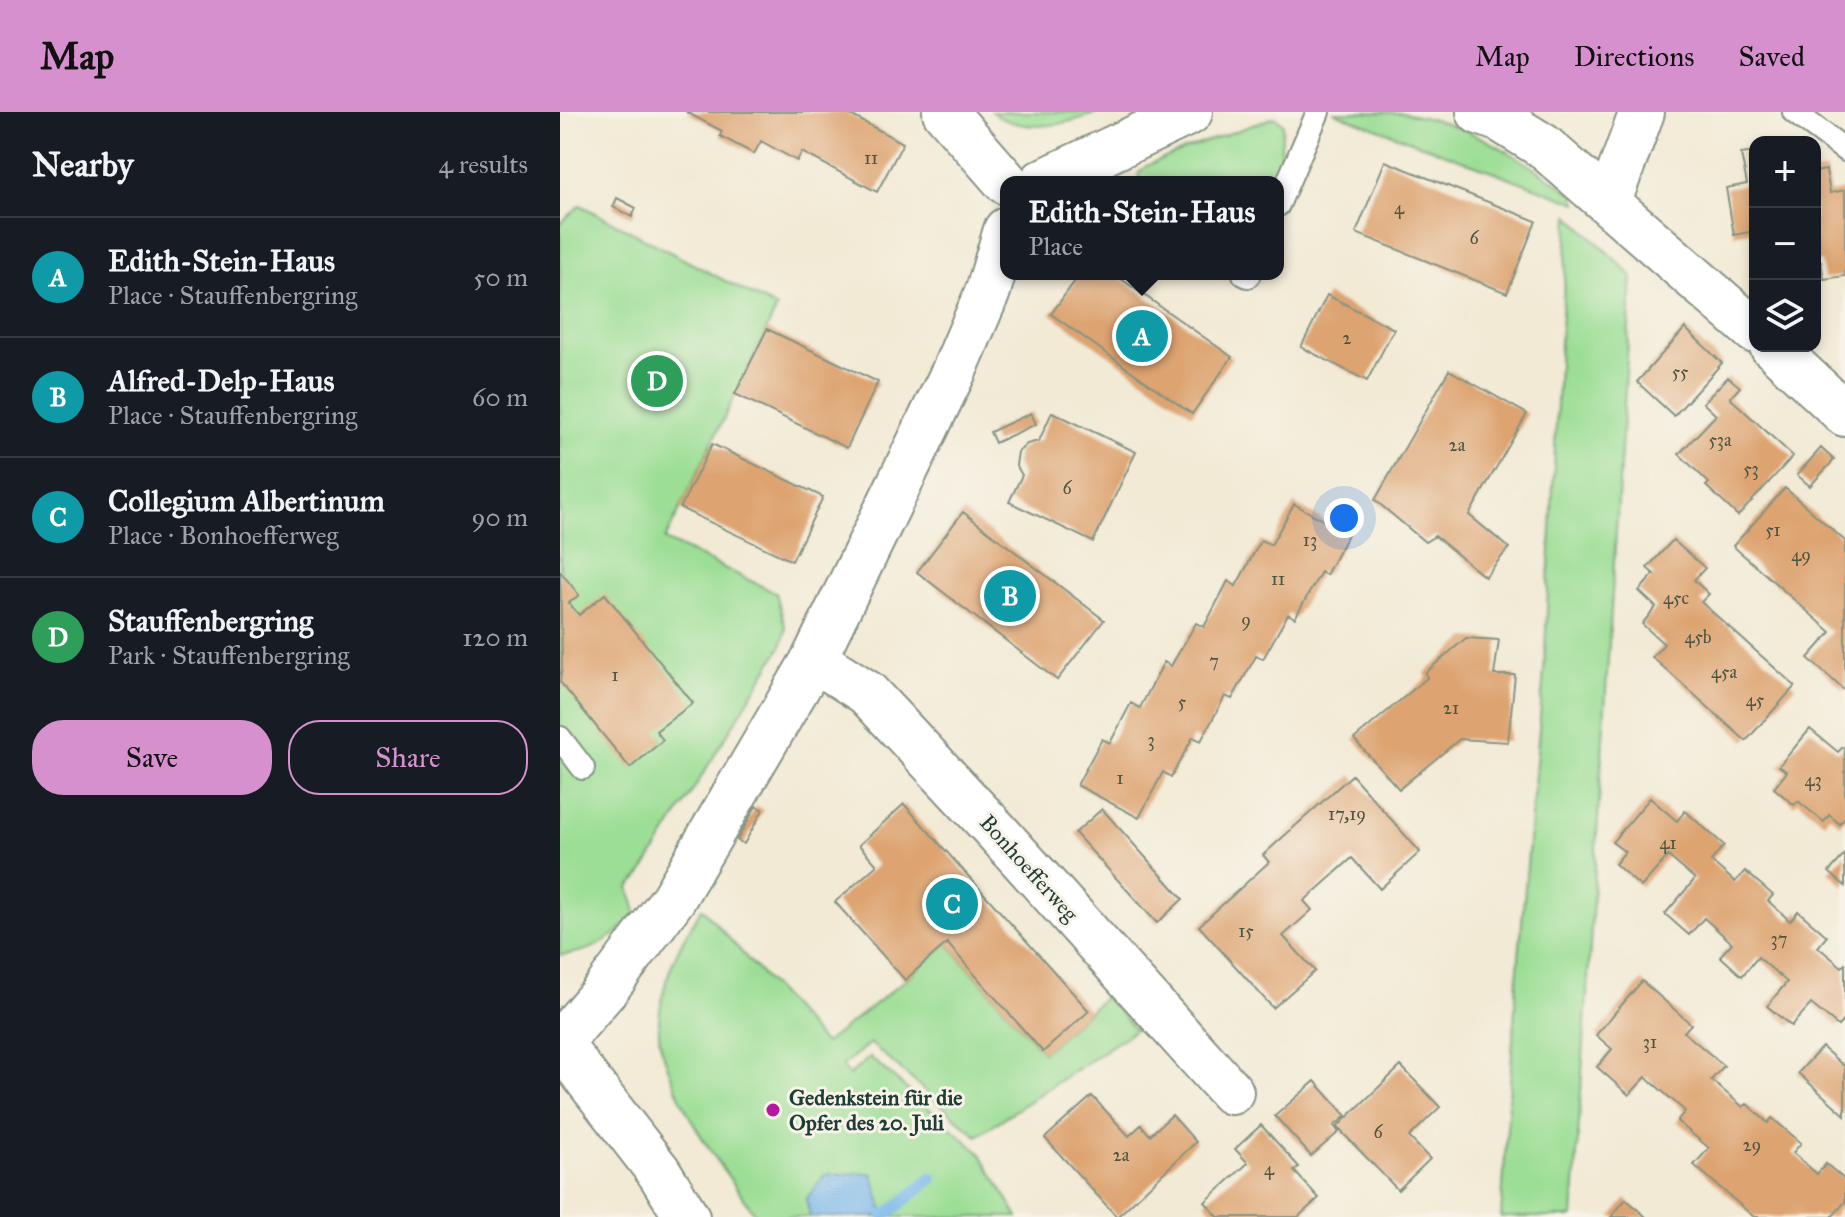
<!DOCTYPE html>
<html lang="en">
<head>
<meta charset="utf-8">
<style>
	body { margin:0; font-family:"IM FELL Great Primer",serif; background:#242831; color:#f1f3f6 }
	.controls { position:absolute; right:24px; top:24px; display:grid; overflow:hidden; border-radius:16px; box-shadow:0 4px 12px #0003 }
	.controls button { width:72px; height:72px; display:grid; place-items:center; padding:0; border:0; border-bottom:2px solid #363941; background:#171b24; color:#f1f3f6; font:40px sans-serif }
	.you { position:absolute; left:784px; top:406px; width:28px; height:28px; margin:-20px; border:6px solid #fff; border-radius:50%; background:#1a73e8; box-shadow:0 0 0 12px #1a73e833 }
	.badge { display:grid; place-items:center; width:52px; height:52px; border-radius:50%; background:#d690ce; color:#fff; font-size:26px; font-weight:700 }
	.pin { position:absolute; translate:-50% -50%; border:4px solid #fff; box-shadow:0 2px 8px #0006 }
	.popup { position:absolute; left:440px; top:64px; width:284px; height:104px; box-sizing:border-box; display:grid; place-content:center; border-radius:16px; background:#171b24; filter:drop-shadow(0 2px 6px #0005); font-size:26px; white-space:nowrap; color:#9ea1a6 }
	.popup b { font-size:30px; color:#f1f3f6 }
	.popup::after { content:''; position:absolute; left:50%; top:100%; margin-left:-16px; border:16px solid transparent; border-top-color:#171b24 }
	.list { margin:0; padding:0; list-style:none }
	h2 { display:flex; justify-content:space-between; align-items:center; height:104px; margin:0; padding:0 32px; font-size:34px }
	h2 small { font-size:26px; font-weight:400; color:#9ea1a6 }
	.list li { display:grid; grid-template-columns:52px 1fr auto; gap:24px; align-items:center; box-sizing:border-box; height:120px; padding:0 32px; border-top:2px solid #363941 }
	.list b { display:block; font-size:30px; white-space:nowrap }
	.list p { margin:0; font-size:26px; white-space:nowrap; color:#9ea1a6 }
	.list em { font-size:26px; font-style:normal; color:#9ea1a6 }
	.actions { display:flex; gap:16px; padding:24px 32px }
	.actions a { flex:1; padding:18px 0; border:2px solid #d690ce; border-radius:32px; text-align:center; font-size:28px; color:#d690ce }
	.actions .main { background:#d690ce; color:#111 }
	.icon { flex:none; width:44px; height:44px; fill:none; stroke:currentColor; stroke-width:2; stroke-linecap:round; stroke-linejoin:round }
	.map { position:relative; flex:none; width:1285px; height:1105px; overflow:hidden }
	header { display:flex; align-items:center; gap:48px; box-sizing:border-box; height:112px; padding:0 40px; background:#d690ce; color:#111 }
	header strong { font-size:38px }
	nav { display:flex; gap:44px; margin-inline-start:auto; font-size:28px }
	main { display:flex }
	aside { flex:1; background:#171b24 }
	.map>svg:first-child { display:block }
	.green { fill:#9cde95; stroke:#5e8e64; stroke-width:2 }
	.water { fill:#76b6ea; stroke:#4a7a8f; stroke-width:2 }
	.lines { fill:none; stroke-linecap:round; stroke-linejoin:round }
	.stream { stroke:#76b6ea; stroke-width:12 }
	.building { fill:#dda370 }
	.lane-casing { stroke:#889484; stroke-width:26 }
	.street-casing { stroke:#889484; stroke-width:48 }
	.lane { stroke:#fff; stroke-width:22 }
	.street { stroke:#fff; stroke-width:44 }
	.poi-dot { fill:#b5179e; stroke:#f7f3e8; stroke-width:3 }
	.labels { text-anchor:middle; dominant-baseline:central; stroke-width:6; stroke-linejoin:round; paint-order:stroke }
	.number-label { font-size:18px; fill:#4e5643 }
	.street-label { font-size:22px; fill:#1f3d34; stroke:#f7f3e8 }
	.poi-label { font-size:22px; font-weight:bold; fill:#1f3d34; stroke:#f7f3e8; text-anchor:start }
</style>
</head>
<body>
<header>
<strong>Map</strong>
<nav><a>Map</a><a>Directions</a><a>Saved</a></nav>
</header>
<main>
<aside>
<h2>Nearby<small>4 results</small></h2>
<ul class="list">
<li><span class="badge" style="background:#0f9aa8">A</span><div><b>Edith-Stein-Haus</b><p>Place · Stauffenbergring</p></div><em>50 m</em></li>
<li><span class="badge" style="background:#0f9aa8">B</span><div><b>Alfred-Delp-Haus</b><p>Place · Stauffenbergring</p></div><em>60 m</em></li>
<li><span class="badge" style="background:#0f9aa8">C</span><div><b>Collegium Albertinum</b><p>Place · Bonhoefferweg</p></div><em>90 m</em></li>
<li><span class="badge" style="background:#2e9e5b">D</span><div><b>Stauffenbergring</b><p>Park · Stauffenbergring</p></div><em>120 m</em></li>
</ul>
<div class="actions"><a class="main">Save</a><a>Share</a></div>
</aside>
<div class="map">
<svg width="1285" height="1105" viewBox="0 0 1285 1105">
	<rect width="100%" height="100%" fill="#f7f3e8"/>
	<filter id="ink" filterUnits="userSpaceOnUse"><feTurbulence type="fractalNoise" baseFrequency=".0125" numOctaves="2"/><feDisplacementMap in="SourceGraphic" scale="16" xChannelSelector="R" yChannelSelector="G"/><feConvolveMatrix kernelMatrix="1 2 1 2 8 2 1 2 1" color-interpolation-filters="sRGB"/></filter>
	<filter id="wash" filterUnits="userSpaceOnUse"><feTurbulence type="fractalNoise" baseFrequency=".006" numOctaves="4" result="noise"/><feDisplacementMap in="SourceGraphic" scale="32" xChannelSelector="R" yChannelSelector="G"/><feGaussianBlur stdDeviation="1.8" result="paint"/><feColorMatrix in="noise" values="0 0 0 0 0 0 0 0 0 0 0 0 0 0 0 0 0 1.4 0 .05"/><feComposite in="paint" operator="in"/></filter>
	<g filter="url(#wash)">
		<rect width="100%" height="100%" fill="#f2ead5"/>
		<path class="green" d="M432,0H539C507,13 462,23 432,0Z
			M773,0C796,0 820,0 842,1C910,11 959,45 1015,83L1017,91Z
			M715,5L723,12L720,46L712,70H578L579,61L586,54L626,37Z
			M20,93L217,196L105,428L216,481L226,518L221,535L81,763L69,775L76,800C56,826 33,841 0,843V112Z
			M1009,103L1072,164L1013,1105H941L957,867L984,560L1000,231Z
			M142,796L264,932L345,868L387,831L483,940L546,884L575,918L417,1024L310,931L282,954L289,963L310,945L420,1041L458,1105H197C164,1057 128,1014 109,958C105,947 99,934 99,922C97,876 118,833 142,796Z"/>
		<path class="water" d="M312,1061L325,1105H250L246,1087L265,1063Z"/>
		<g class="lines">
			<path class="stream" d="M324,1105L372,1066"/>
		</g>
		<g id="blocks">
			<path class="building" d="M126,0H285L343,31L317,80L242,40L237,49L201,29L194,42L160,24L162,19Z
				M1195,40V119L1174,123L1166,76L1187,72L1181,42Z
				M825,49L976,109L947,181L796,121Z
				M1266,58L1270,81L1285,78V164L1264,167L1261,149L1255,150V60Z
				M57,86L76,96L72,105L53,95Z
				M520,162H554L672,245L632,302L491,202Z
				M767,183L834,217L807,269L741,235Z
				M1125,216L1162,251L1114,304L1077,270Z
				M207,217L318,270L287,336L175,282Z
				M889,258L967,302L909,403L949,436L925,465L875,424L865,430L815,388Z
				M1168,265L1180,275L1170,286L1233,344L1178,404L1146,374L1149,371L1119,342L1156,303L1143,291Z
				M492,300L576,340L533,430L449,390L462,363L456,353L458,340L467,332L479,329Z
				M471,301L476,312L435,331L430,320Z
				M152,332L263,385L232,449L120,396Z
				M1261,336L1274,348L1250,374L1237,363Z
				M1225,376L1285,429V579L1248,546L1271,520L1173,434Z
				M734,392L788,422L766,463L761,460L735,506L728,502L703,547L696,544L672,587L665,584L641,629L633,625L611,665L603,660L579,706L517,673L542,627L550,631L571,591L580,596L604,550L611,554L636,511L644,515L668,469L676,474L701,428L711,433Z
				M403,400L544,508L497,568L357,460Z
				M1113,428L1145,456L1134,468L1149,482L1141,490L1235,574L1186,629L1092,545L1104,532L1082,512L1096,495L1079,479L1094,462L1087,456Z
				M0,459L19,483L9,491L19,503L45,482L133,591L96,619L103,628L70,656L0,570L2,554Z
				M906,526L939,528L934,563H955L948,630L900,627L839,677L794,627L867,566L865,561Z
				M1250,617L1278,640L1283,635L1285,636V706L1280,712L1269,703L1264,710L1238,689L1234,693L1214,676L1227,660L1219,654Z
				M792,663L860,740L820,777L792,746L744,789L752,798L723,824L755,859L713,896L639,814L709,750L703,743Z
				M1090,686L1117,709L1125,699L1164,733L1151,749L1175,770L1185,759L1213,783L1208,789L1230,809L1238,799L1267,824L1258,835L1282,855L1285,852V906L1278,914L1251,892L1231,914L1207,894L1227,870L1198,845L1182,864L1160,844L1172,831L1144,806L1129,823L1105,802L1135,767L1108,744L1081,775L1055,752L1065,740L1052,730Z
				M344,692L529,899L483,940L387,831L345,868L275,790L317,753L299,733Z
				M196,694L203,698L184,732L177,728Z
				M542,697L623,787L597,811L515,721Z
				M1285,742V774L1269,760Z
				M1082,869L1131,912L1124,920L1164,954L1151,968L1183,995L1187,992L1208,1011L1212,1006L1241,1031L1233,1041L1257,1062L1266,1052L1285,1068V1090L1272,1105H1194L1134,1053L1149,1036L1117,1009L1125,999L1086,965L1069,983L1037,955L1052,937L1036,923Z
				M1262,935L1285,955V1003L1238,961Z
				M841,954L880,995L849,1025L870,1047L838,1078L777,1015Z
				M755,969L786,1004L774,1014L779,1020L751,1044L715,1004Z
				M532,984L569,1024L581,1013L590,1023L612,1003L636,1030L557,1105L485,1026Z
				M701,1013L739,1055L734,1059L759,1086L738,1105H658L645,1090L688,1051L675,1037Z
				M1066,1087L1086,1105H1051Z"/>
		</g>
	</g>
	<g filter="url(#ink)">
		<use href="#blocks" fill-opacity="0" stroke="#889484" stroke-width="2"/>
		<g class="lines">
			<defs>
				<path id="lane" d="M1234,0L1285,38
					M522,50L547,70
					M718,93L758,0
					M684,162L688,164L689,162
					M0,626L23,656"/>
				<path id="street" d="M385,0L446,70
					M919,0L941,8L983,34L1195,219
					M482,70L630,0
					M1049,89L1082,0
					M1212,234L1285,302
					M254,547L307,581L437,720L671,980
					M0,931L46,877L113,787L254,547L393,261L428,179L446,118
					M0,932L99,1060L127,1105"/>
			</defs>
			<use href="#lane" class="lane-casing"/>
			<use href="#street" class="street-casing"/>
			<use href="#lane" class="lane"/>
			<use href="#street" class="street"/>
		</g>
	</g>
	<circle class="poi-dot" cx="213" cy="998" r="8"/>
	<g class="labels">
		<g class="number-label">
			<text x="311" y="46">11</text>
			<text x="839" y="96">4</text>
			<text x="914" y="126">6</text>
			<text x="787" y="226">2</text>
			<text x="1120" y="260">55</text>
			<text x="1160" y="328">53a</text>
			<text x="897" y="333">2a</text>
			<text x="1191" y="357">53</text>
			<text x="507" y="376">6</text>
			<text x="1213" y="418">51</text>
			<text x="750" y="428">13</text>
			<text x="1241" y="443">49</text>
			<text x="718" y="467">11</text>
			<text x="1116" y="486">45c</text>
			<text x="686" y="508">9</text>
			<text x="1138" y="525">45b</text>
			<text x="654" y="549">7</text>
			<text x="1164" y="560">45a</text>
			<text x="55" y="563">1</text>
			<text x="1195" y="588">45</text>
			<text x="622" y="590">5</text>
			<text x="891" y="596">21</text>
			<text x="591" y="628">3</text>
			<text x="560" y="666">1</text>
			<text x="1253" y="668">43</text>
			<text x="787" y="702">17,19</text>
			<text x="1108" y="731">41</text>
			<text x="686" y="819">15</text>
			<text x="1219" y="827">37</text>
			<text x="1090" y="930">31</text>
			<text x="818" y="1020">6</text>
			<text x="1192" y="1033">29</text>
			<text x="561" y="1043">2a</text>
			<text x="709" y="1057">4</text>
		</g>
		<g class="street-label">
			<text transform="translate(469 756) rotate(48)">Bonhoefferweg</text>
		</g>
		<g class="poi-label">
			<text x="229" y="985">Gedenkstein für die<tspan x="229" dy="25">Opfer des 20. Juli</tspan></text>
		</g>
	</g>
</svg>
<div class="controls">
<button>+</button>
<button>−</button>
<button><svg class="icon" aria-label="layers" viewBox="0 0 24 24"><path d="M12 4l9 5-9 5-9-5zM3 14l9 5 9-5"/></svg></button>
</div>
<div class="you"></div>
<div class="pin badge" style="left:582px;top:224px;background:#0f9aa8">A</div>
<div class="popup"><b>Edith-Stein-Haus</b>Place</div>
<div class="pin badge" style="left:450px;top:484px;background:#0f9aa8">B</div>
<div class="pin badge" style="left:392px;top:792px;background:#0f9aa8">C</div>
<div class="pin badge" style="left:97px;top:269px;background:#2e9e5b">D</div>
</div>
</main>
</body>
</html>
